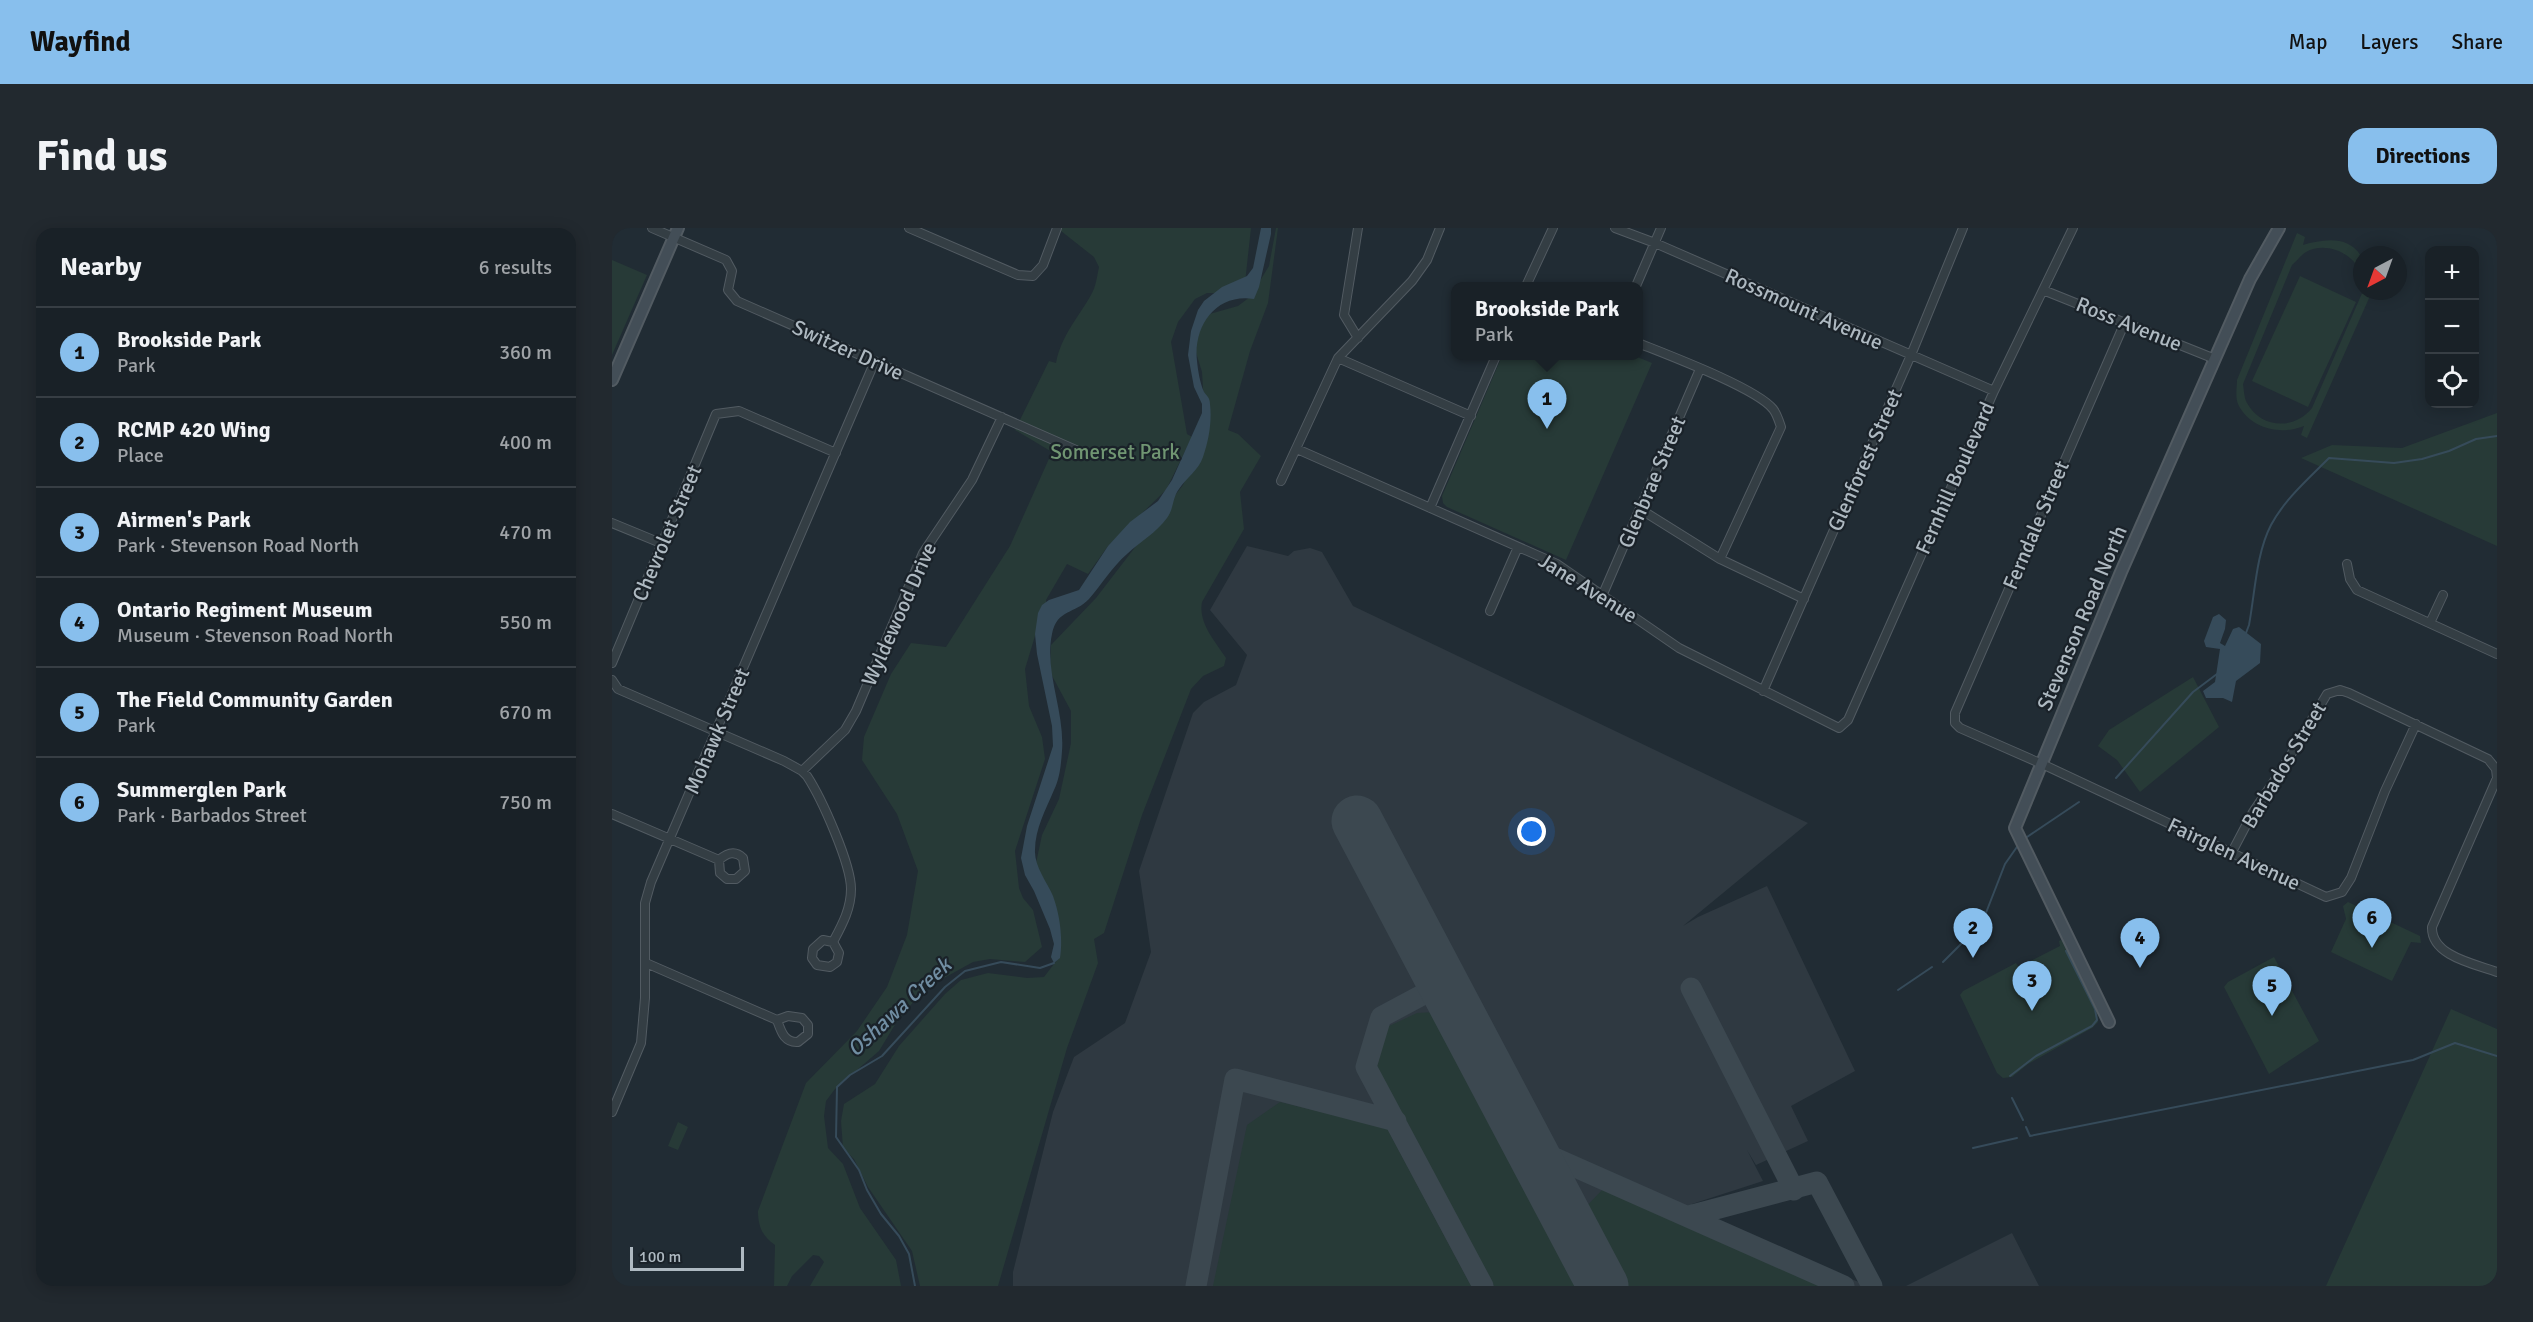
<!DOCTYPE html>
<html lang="en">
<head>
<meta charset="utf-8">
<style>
	body { margin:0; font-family:Signika,sans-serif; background:#22292f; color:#f1f3f6 }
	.controls { position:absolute; right:18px; top:18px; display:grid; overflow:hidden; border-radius:12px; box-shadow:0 3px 15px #0003 }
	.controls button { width:54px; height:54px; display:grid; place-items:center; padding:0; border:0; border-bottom:2px solid #373e44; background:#192127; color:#f1f3f6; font:30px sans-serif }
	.compass { position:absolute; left:1741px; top:18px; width:54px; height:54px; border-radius:50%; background:#192127; box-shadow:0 3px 15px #0003; rotate:221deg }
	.scale { position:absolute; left:18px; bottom:15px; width:114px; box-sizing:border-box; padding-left:6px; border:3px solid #aeb9c1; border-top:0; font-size:16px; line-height:21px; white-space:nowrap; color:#aeb9c1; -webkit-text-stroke:4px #1a2229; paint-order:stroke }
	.you { position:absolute; left:920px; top:604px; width:21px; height:21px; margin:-15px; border:4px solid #fff; border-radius:50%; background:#1a73e8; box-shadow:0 0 0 9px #1a73e833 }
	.badge { display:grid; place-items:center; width:39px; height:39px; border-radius:50%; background:#88bfed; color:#111; font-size:20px; font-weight:700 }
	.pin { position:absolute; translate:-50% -50px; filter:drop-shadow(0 2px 3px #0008) }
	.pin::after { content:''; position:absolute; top:32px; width:21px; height:18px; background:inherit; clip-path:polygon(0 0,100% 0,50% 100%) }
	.popup { position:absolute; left:839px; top:54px; width:192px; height:78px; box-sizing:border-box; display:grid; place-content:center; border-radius:12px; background:#192127; filter:drop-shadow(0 2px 4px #0005); font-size:20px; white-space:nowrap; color:#9fa3a7 }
	.popup b { font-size:22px; color:#f1f3f6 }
	.popup::after { content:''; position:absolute; left:50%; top:100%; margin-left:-12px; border:12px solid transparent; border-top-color:#192127 }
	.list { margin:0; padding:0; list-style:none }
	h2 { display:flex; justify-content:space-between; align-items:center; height:78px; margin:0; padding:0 24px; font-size:26px }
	h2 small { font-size:20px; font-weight:400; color:#9fa3a7 }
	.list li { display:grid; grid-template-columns:39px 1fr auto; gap:18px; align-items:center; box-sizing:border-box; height:90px; padding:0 24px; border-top:2px solid #373e44 }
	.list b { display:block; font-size:22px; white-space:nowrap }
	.list p { margin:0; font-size:20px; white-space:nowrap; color:#9fa3a7 }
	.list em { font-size:20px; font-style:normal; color:#9fa3a7 }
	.icon { flex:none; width:33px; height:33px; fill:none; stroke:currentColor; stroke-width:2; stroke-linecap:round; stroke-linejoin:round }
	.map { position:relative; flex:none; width:1885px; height:1058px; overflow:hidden; border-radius:18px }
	header { display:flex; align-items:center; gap:36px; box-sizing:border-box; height:84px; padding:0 30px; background:#88bfed; color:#111 }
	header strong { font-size:28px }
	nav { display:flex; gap:33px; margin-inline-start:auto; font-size:21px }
	.intro { display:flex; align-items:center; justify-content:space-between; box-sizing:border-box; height:144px; padding:0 36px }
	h1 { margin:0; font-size:42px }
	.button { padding:15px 27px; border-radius:18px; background:#88bfed; color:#111; font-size:21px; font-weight:700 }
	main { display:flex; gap:36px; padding:0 36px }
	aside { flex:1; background:#192127; border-radius:18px; box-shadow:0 3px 15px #0003 }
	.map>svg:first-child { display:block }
	.airport { fill:#2f3941 }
	.green { fill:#273a37 }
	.water { fill:#364b5a }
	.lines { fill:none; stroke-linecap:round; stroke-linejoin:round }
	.stream { stroke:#364b5a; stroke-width:2 }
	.taxiway { stroke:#3c4850; stroke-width:21 }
	.runway { stroke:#3c4850; stroke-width:51 }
	.street-casing { stroke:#525b62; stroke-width:10 }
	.secondary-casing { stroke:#525b62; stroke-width:14 }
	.street { stroke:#343e44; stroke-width:8 }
	.secondary { stroke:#434e57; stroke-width:10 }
	.labels { text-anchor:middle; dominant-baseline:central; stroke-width:4.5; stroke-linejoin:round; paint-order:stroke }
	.street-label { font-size:21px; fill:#aeb9c1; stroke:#1a2229 }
	.park-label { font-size:21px; fill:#709572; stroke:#1a2229 }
	.water-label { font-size:22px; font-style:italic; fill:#718ea3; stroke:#1a2229 }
</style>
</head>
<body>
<header>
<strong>Wayfind</strong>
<nav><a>Map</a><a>Layers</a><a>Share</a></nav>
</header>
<div class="intro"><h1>Find us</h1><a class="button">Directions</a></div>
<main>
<aside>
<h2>Nearby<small>6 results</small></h2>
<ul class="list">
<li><span class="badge">1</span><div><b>Brookside Park</b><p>Park</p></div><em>360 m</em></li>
<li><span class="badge">2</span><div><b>RCMP 420 Wing</b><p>Place</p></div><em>400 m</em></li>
<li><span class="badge">3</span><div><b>Airmen's Park</b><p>Park · Stevenson Road North</p></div><em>470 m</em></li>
<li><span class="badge">4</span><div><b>Ontario Regiment Museum</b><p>Museum · Stevenson Road North</p></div><em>550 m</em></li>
<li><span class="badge">5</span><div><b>The Field Community Garden</b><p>Park</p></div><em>670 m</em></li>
<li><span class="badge">6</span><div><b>Summerglen Park</b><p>Park · Barbados Street</p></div><em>750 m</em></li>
</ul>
</aside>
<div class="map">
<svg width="1885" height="1058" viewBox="0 0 1885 1058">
	<rect width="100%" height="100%" fill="#212c34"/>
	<path class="airport" d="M635,318L676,328L682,323L698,320L710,324L741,378L1196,595L1071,698L1086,689L1155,658L1243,843L1179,878L1196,913L1144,937L1135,922L1151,953L1080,976V989L1257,1058H401V1044L441,884L462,829L513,795L539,724L527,643L581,485L592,474L624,457L635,427L598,382Z
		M1400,1005L1427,1058H1294Z"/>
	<path class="green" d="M449,0H639L633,55L622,65H595L583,71L566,94L559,114L575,206L580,209L554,262L496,318L476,346L455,336L434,372V384L426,398L413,441L417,478L430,509L433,531L403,623L407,660L411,670L421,682L430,719L413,734L378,731L361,734L312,761L284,795L267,823L223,861L214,873L212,888L216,920L231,936L248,980L284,1032L289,1058H198L212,1034L207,1028L201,1027L180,1048L175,1058H162L163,1017C150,1008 146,998 146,983L194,855L245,803L275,759L295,707L306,643L285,586L250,532L252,509L279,446L299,415L334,419L398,318L440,224L403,202L437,133L444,135C449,108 466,90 479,67C484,59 485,48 487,39L482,29L449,3Z
		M664,0H666L656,75L638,123L616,202L626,206L649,228L628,264L632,301L590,374C586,395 603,413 614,430L612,438L591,448L579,461L530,587L492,705L482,711L486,735L455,820L386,1058H308L300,1023L256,959L242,931L231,920L229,893L232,876L263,856L287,818L333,766L349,752L376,745L415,750L432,749L445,732L444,699L424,635L430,607L447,571L459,515V483L438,444L439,417L484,370L571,257L594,208L590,144L582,118V98L594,87L626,78L638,69L657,38Z
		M1685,5L1693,9L1691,17C1712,11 1738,7 1750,30V51C1747,27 1715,12 1694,24C1689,27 1685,33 1680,37L1631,156C1632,162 1632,170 1635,175C1649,201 1683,202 1700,180L1751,63H1758V68L1695,210L1689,207L1692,198C1668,208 1637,200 1626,176C1623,169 1625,159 1625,152Z
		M0,32L35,47L0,127Z
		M1688,48L1744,74L1696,179L1640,153Z
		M890,128H1023L1040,135L954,332L835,279L831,275L830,268Z
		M1885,185V318L1689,230L1720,217L1790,220Z
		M1581,449L1607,499L1528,564L1505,532L1486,518L1497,502Z
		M1736,674L1808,708L1809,715L1799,714L1780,753L1719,724L1734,691L1731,678Z
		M1449,712L1453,715L1485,781L1486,794L1480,800L1416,836L1400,849L1391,850L1385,845L1348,767L1351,763L1404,735L1407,739L1448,718L1447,713Z
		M1662,729L1707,813L1657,846L1612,759L1616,754Z
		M1839,781L1885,801V1058H1714Z
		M823,784V785L968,1058H882L765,839L775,799L805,785Z
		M668,874L775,900L859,1058H601L635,897Z
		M66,894L76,899L66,922L56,918Z
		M990,962L1080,989L1222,1058H1011L971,982Z"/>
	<path class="water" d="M649,0H659V6L647,59L642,71C604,65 581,98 585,133C586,143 588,155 592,164C595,168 598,170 598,176C600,193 597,212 591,229C586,243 575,249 567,261C560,270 562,281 555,290C545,304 528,314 515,326C500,339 490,356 477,371C463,386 445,381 440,406C432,444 453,483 450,523C449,536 448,550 442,562C434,581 423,601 423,622C422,638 435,654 441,668C448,687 451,711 448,730L442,735L439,729L442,716L438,701L422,663L413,647L409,630L415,598L441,518L440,498L425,426L423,406L426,385L430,377L437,372L467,362L496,318L518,294L546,273L560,252L590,185V176L582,159L576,127L579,103L586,82L592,73L610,59L635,48L641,40Z
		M1607,386L1614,392L1613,401L1608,415L1613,418L1621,401L1627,399L1649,416L1648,435L1624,453L1620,474L1611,470H1594L1591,463L1603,454L1608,421L1594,419L1592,413L1601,389Z"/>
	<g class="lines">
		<path class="stream" d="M1634,405L1637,397C1643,365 1644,326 1659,297C1673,271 1696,251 1717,230L1782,235L1810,231L1837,223L1864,211L1885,208
			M1504,550L1581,464L1605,446
			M1415,609L1467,574
			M1331,734L1370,695L1393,636L1407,616
			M1286,762L1320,739
			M1398,848L1424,828L1480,798L1485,792L1483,781L1454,723
			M1400,870L1411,892
			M1414,899L1418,908L1801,832L1843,815L1885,828
			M1361,920L1405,910
			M303,1058L297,1026L287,1008L269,986L255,962L247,942L224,909L225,859L238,847L270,828L333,759L353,743L389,734L428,740L442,735"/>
		<path class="taxiway" d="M1079,760L1182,962
			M836,763L812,766L769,789L754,839L871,1058
			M918,919L1232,1058
			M1077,988L1205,954L1260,1058
			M584,1058L623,851L784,893"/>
		<path class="runway" d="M745,593L991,1058"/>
		<defs>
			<path id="street" d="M40,0L114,32L120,43L116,62L125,73L464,222
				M297,0L406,47L421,48L431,37L445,0
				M746,0L732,87L746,110
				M1003,0L1043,15L1382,163
				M914,58L941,0
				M1024,58L1049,0
				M1431,62L1603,131
				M1513,94L1343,485V495L1348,500L1430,536L1714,669L1730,664L1739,650L1773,563L1804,496
				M1026,115C1056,127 1144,160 1161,181C1165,186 1167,193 1169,199L1108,331
				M726,130L859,188
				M685,221L945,336L1067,420L1227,500L1236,492L1382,163L1461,0
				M669,253L726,130L800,53L815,32L828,0
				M818,280L884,128
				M1028,281L1108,331L1192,371
				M0,295L51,316
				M1735,336L1738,351L1745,362L1885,426
				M991,366L1088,141
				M878,383L906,319
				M1818,395L1831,367
				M0,435L104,186L127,183L224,225
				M0,452L6,461L172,533L190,543L195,548C210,571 239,636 239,661C239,681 230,697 221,714L211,712L201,721L200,730L205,737L218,739L225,734L227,725L221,714
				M1151,463L1299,127L1351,0
				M190,543L233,502L244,483L311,325L360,252L390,189
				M1885,550L1820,699C1819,728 1863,736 1885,744
				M0,586L107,632C115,625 123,622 131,630L133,643L124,651H115L108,645L107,632
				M1620,624L1641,584L1671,540L1715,466L1728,462L1737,465L1876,531L1884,541L1885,550
				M34,735L165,792C169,803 172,815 186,814L196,806V797L190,790L176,788L165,792
				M0,884L29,815L33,770V675L39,654L263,133"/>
			<path id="secondary" d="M0,152L66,0
				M1497,794L1403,600L1509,344L1638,51L1667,0"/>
		</defs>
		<use href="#street" class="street-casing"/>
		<use href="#secondary" class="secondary-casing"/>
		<use href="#street" class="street"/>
		<use href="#secondary" class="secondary"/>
	</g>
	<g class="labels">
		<g class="street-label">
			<text transform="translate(1192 81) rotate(24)">Rossmount Avenue</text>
			<text transform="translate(1517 96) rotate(22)">Ross Avenue</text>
			<text transform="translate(236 122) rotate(24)">Switzer Drive</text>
			<text transform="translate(1253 232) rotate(-66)">Glenforest Street</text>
			<text transform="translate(1343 250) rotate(-66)">Fernhill Boulevard</text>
			<text transform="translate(1040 254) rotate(-67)">Glenbrae Street</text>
			<text transform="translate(1424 297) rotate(-67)">Ferndale Street</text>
			<text transform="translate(55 305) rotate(-67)">Chevrolet Street</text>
			<text transform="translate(976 360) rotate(32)">Jane Avenue</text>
			<text transform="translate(287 386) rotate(-66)">Wyldewood Drive</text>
			<text transform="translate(1470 390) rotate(-67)">Stevenson Road North</text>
			<text transform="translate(105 503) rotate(-67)">Mohawk Street</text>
			<text transform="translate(1672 537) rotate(-59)">Barbados Street</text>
			<text transform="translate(1622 626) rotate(25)">Fairglen Avenue</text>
		</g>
		<g class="park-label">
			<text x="503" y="224">Somerset Park</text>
		</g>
		<g class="water-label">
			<text transform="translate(287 779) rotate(-43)">Oshawa Creek</text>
		</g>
	</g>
</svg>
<div class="controls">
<button>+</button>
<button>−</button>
<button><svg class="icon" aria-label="locate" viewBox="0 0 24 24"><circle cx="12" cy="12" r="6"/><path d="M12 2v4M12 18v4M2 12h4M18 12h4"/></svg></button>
</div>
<svg class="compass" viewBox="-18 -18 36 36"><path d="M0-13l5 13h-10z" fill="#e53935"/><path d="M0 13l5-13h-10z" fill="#9fa3a7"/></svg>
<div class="scale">100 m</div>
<div class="you"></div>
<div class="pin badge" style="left:935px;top:201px">1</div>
<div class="popup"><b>Brookside Park</b>Park</div>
<div class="pin badge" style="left:1361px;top:730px">2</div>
<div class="pin badge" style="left:1420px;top:783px">3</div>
<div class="pin badge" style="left:1528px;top:740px">4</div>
<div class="pin badge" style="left:1660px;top:788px">5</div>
<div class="pin badge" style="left:1760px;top:720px">6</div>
</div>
</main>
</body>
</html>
